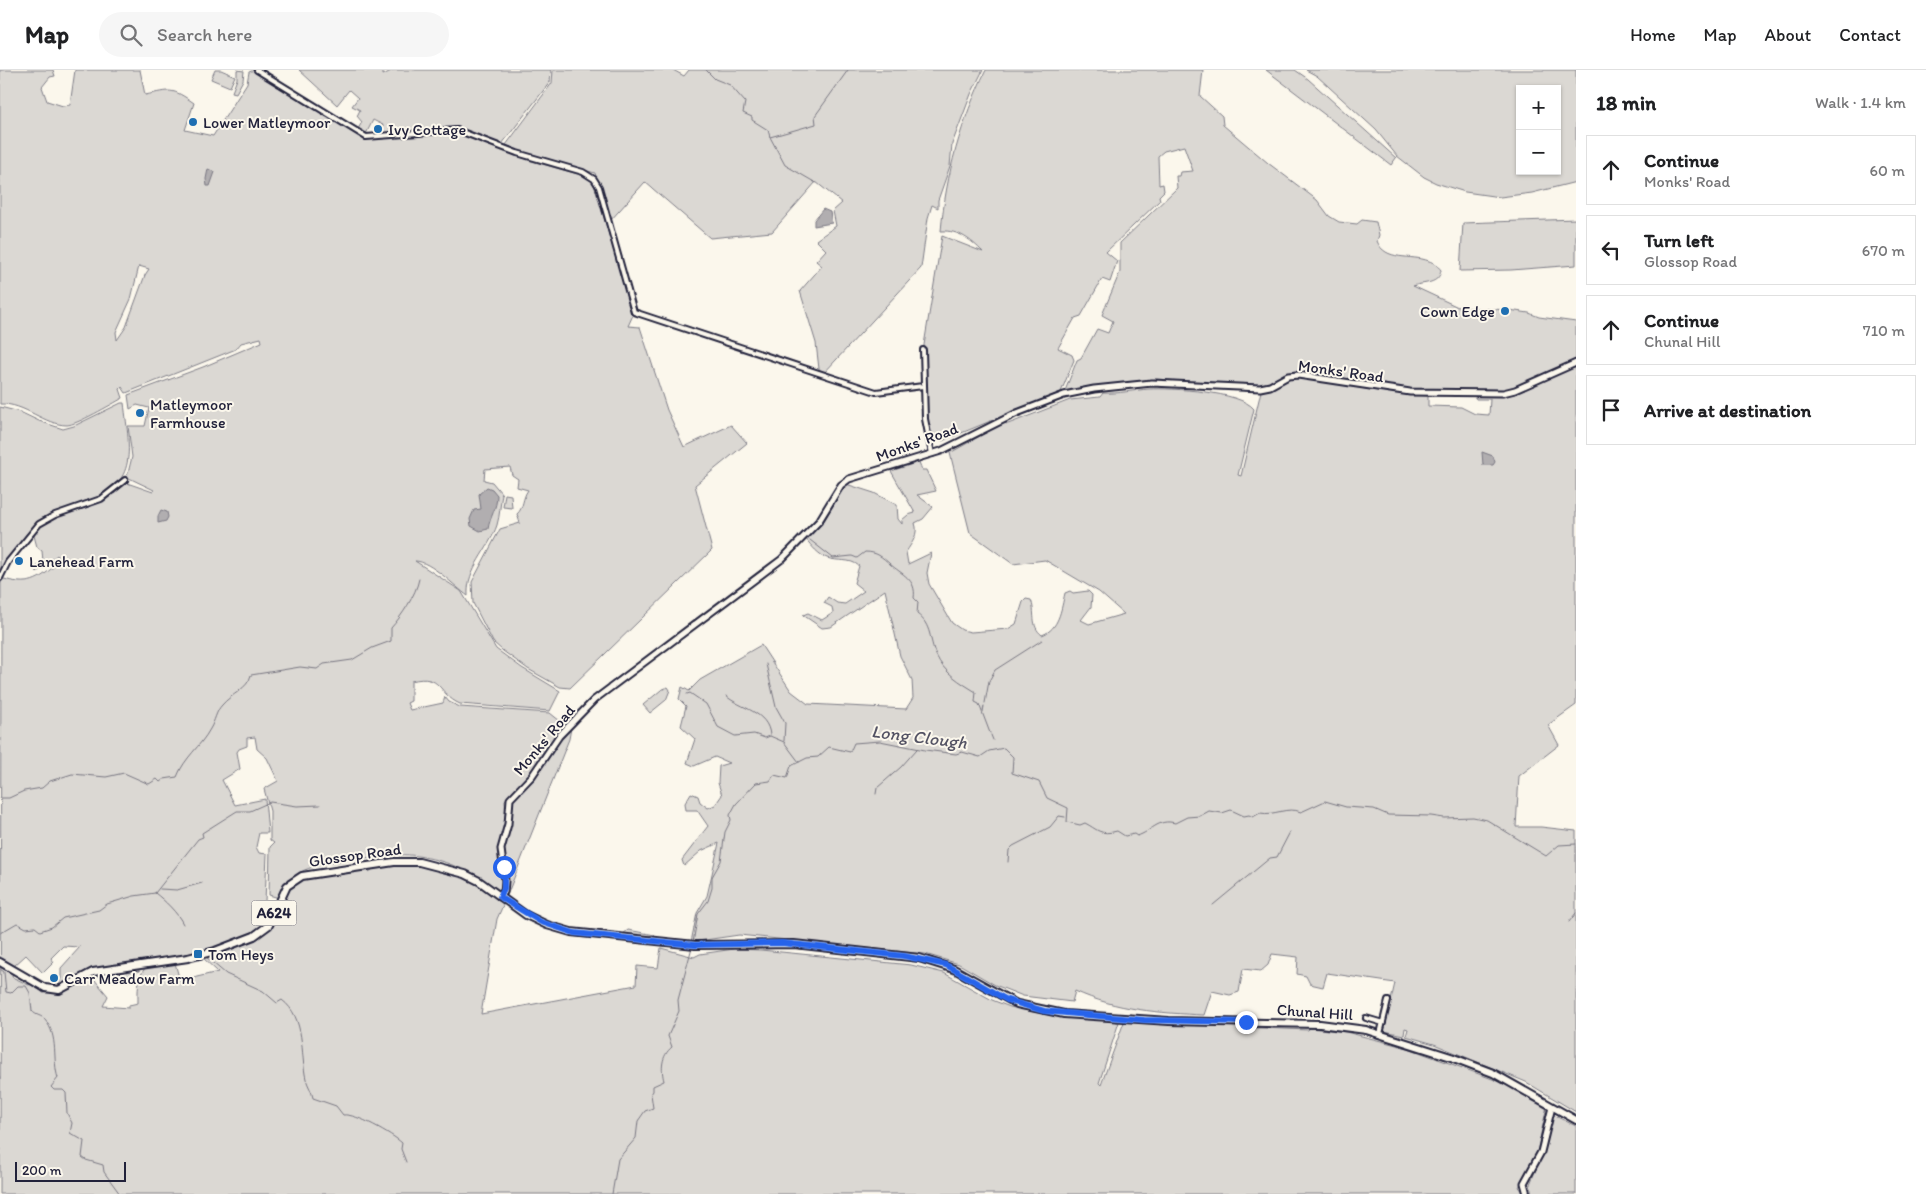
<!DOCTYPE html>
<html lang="en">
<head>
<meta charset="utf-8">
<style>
	body { margin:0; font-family:Itim,sans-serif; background:#f6f6f6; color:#202124 }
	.controls { position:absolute; right:15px; top:15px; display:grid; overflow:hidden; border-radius:0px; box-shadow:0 1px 4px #0004 }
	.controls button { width:45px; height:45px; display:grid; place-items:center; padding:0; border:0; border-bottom:1px solid #e0e0e0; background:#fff; color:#202124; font:25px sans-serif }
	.scale { position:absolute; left:15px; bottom:12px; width:111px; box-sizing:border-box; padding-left:5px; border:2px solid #22223b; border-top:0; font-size:14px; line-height:18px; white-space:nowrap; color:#22223b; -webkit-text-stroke:4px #fbf7ec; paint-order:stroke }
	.stop { position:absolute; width:15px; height:15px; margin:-11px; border:4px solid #2563eb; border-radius:50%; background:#fff }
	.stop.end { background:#2563eb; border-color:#fff; box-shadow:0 1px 5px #0008 }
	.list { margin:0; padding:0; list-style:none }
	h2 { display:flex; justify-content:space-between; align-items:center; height:65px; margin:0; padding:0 20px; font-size:21px }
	h2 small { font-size:16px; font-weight:400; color:#757577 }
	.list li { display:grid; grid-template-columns:32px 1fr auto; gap:15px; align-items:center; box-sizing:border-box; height:70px; margin:0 10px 10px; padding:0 10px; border:1px solid #e0e0e0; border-radius:0px }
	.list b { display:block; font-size:19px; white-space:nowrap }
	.list p { margin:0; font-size:16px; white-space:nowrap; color:#757577 }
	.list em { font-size:16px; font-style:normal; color:#757577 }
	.icon { flex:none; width:28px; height:28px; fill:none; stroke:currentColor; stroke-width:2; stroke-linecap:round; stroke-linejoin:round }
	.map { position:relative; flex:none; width:1576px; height:1124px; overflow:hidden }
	header { display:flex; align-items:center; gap:30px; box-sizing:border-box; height:70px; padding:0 25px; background:#fff; border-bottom:1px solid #e0e0e0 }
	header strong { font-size:24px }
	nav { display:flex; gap:28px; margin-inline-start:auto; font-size:18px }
	.search { width:350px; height:45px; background:#f6f6f6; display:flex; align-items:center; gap:12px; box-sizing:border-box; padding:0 18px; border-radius:28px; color:#757577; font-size:19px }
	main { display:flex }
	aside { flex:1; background:#fff }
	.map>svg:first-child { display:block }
	.green { fill:#dbd8d3; stroke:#7e7d87; fill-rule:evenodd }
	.water { fill:#b1aeb0; stroke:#787681 }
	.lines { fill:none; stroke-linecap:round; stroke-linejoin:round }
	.stream { stroke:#787681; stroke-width:1 }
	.minor-casing { stroke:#22223b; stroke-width:8 }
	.tertiary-casing { stroke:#22223b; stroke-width:9 }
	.primary-casing { stroke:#22223b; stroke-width:10 }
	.minor { stroke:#fbf7ec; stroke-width:4 }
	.tertiary { stroke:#fbf7ec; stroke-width:5 }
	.primary { stroke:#fbf7ec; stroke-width:6 }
	.route { stroke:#2563eb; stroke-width:6 }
	.poi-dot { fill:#1f6fb2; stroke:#fbf7ec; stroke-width:2 }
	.labels { text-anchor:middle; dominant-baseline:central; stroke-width:4; stroke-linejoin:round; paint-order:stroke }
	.shield { fill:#fbf7ec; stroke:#636270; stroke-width:1 }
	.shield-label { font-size:15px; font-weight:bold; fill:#22223b }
	.poi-label { font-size:16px; fill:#22223b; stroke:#fbf7ec; text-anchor:start }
	.street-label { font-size:16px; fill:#22223b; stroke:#fbf7ec }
	.water-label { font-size:18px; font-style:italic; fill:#545364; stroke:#fbf7ec }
</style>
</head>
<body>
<header>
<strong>Map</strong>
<div class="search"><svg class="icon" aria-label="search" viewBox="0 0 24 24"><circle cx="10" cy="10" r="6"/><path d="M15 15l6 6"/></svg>Search here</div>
<nav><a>Home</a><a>Map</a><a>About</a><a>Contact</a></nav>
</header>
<main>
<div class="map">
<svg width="1576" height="1124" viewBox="0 0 1576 1124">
	<rect width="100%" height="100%" fill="#fbf7ec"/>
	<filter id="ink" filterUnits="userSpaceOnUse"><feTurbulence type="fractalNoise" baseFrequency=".02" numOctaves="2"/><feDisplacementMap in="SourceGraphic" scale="10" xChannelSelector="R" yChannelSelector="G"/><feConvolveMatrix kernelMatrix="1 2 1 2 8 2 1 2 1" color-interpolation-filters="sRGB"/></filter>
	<g filter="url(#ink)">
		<path class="green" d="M0,0H53L55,6L50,7L42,17L47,31L63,36L70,35L75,0H140L145,25C171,20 171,17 194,33L185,60L213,66L247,13L249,2L254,0L366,69L456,62L528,90L592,108L633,245L628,256L640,257L667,340L684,377L731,355L747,373L695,415L712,480L570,618L560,617L528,599L503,581L493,572L473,533L472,512L500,459L520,453L517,444C524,438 522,428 528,420L517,417L518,409L512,405L510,397L485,399L484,410L492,412L502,424C500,434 500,445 497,455C489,480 466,498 468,526C455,517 431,491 415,491L461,521L496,579L522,598L560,621L550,641L460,634C437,624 443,603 411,611V631L407,633L410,640L443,633L445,627L449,632L460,637L550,643L565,655L542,689L505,730L506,749L498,780L503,802L501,820L497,821C479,808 460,796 437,790C425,787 411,784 399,785C379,786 316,792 301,802C291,809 285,816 279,828L269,825L270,777L274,773L270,770V741L264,719L278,711L267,688L257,679L255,667L247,668V676L239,679L237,682L240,699L222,710L235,735L265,729L268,763H259L256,777L259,783L267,784L264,855L259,861L232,873L197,884L99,898L57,918L61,908V898L80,877L63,876L51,888L54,892L43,903L26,885L14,896L12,907L29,915L32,913L43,923L63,922L93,904L94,909L108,926L103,936L129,938V935L138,933C138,920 137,909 145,898L175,893L180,911L218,902L202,887L264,863C274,851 277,834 286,822C302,800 342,802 367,799L369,802C387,785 452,800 472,810C484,816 493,826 504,833L497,849L481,944L636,915L637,896L658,898L661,878L694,887L700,884L734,879L761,880L911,895L944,903L992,930L1010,937L1049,945L1119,952L1099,1013L1101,1015L1124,952L1308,960L1310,958L1346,962L1408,978L1506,1014L1547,1036L1537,1082L1519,1117L1525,1124H0L1,508C29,517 38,511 59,492L60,488L57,485L37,502L35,498L43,491L42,481L37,477L33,462L52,448L87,437L111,426L113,422L114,424L127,413L153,422L154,420L127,407L132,387L128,356H145L149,338L137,335L130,339L128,325L203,297L262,272L261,268L241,273L236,279L126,323L122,317L120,319L123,328C112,334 76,355 67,355C44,355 25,333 0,334ZM139,196L149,199L145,205L126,257L117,270L116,262L131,229Z
			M215,0H221L235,6L230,17L211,9Z
			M237,0L244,1L243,10L236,23L232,22L237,9Z
			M299,0H383V5L393,0H551L550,12L502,74L457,57L380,65L383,55L373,50L366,64L358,59L362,52L357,46L360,40L352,36L358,28L349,20L337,35Z
			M553,0H673L684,6L689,0H983L971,24L952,74L950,96L938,130V138L932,135L928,148L921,198L824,303L819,299L816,273L800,221L822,196L816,191L826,180L816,170L836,156L833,141L842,133L816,112L772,162L710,168L645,112L610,151L595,103L526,84L506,75L552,13Z
			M986,0H1203L1200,26L1222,46L1223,55L1268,93L1317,130L1329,146L1339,152L1357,154L1362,150L1376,152L1379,165L1377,171C1385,192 1411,184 1429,191C1433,192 1438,196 1441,200C1439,215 1424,212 1413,216L1458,237L1509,240L1529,243L1539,247L1576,252V289L1515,318L1504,320H1407L1295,301L1287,303L1261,317L1156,309L1065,321L1077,290L1081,288L1097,259L1108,263L1113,251L1102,245L1120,202V173L1177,118L1176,106H1179L1180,102L1193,101L1184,76L1164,81L1158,86L1159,115L1163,114L1164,121L1159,126L1160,130L1106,182L1117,191L1110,212L1102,209L1081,246L1075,248L1058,278L1072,285L1074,290L1061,322L942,371L928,359L924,275L942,166L983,182C971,170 959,160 941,161C946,104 961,51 986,0Z
			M1266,0H1295L1308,9L1396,88L1391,95Z
			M1306,0H1576V112L1532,123L1500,127L1465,122L1436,113L1424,107L1397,86L1376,60L1317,6ZM1520,19H1557V101H1520Z
			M1576,149V195L1511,200L1460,201L1463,153Z
			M1576,295V635L1548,655L1559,675L1519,706L1516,757H1541L1576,761V1042L1526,1012L1434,974L1406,966L1408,959L1405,958L1404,965L1384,961L1395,913L1327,903L1323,917L1310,914L1306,906L1297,904L1298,887L1272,884L1268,895L1261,901L1243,899L1239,922L1230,925L1212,921L1204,945C1160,943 1116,940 1075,921L1072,932L1023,926L995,915L959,894L925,884L739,865L691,872L697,843L707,826L719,773L701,781L684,796L682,790L708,756L697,740H686L685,733L691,723L698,726L700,732L708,738L715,735L722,725L718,713L719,696L729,693L715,687L694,696L687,693L695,669L681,656L686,636L679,629L682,617L689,621L700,610L761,575L791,621L808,634L906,639L913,628L912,610L900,586L885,520L831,557L822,558L803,545L808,543L822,550L833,543L832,537L824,533L828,527L837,533L845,534L864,521L854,513L859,496C850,488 838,492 827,488C819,485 811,476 806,469L824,451L846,414L874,423L897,435L898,449L902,454V450L908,445L915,443L891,401L919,392L922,400H926L936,421L917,425L933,437L923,449L915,453C919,464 912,473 906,482L908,494L931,483L927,503L929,514L952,553L962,560L971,562L1008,559L1016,554L1023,532L1026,529L1031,530C1036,542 1030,556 1042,565C1059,559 1061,540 1065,523L1070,521L1073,523L1088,521L1092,525L1091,537L1081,550L1089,554L1124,544L1099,522L1045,490L1013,494L970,463L950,383L1003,353L1008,354L1070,330L1100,327L1103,323C1119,324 1134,320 1149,319C1171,318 1240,321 1254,339L1238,405L1241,406L1261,321C1273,319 1282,310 1294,307L1378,321L1428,326V336L1461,337L1475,344L1489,345L1490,329H1476L1474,325L1512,324Z
			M121,333H124C130,384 139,414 82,435C67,440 52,443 39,452C25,462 14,482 3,496L0,503V337L20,342L39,351L63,359L74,356Z
			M505,424L511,425L512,438L503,437Z
			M668,617L670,620L666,630L650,643L643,635L661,620Z
			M571,658L569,669L506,828L503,777L511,755L510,733L548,683Z
			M628,860L655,865L645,867L623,864Z
			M141,898L132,909L113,911L111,901Z
			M1553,1045L1576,1056V1124H1532L1530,1114L1544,1080Z"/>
		<path class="water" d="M208,99L215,102L210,116H207L206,109Z
			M823,139L830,142L832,153L814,156V150Z
			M1482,382L1493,386L1495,392L1493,395H1483Z
			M487,417L492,419L497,425C497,439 490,446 488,459L480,461L471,456L470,449L474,440L481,439L479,424Z
			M161,440L167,442L168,447L166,451L158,453V446Z"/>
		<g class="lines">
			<path class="stream" d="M706,0L715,9L730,15L745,32L743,43L752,47V50L768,60L770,67L816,54L815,46L848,0
				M770,67L785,95L816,113
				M810,470L833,488L852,486L857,488L865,482C877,482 882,487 890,494C901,504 917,509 914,528L918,532L917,544C932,555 929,570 936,585C944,603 960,612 976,622L975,632L979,634L990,663
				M766,594L776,637L785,653L784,671
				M687,624L690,623L706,634L718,657L735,666L754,664L765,668L770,666L784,672L799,692
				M726,626C741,639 768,641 770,665
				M985,633L989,611L995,600L1042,570
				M983,642L984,636
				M991,665L993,670
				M876,724L877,718L901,697L917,679
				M0,728H9L24,721L42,718L50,711L72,704L106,707L124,703L149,714L157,709L160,712L164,709L177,707C184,688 201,676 210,659C215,651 216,641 222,635C231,624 248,619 251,605L300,597L317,599L324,594L352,590L372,578L391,571V558C401,547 416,525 419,509
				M1008,792L1009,780L1013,776L1050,757L1059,746L1065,747
				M160,819L177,820L202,813
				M155,823C164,830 178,843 183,854
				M1213,835L1270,788L1277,787L1290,762
				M1569,852L1576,843
				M0,863L17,853L26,858L35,857L40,861L52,857L63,848L99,840L107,834L134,826L155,823L198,769L203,767L202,763L237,741H250L270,732L297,736L320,735
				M693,873L698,844L708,831L712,818V807L721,791L725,762L731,750L730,745L736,734L756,713L770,711L774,705L787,708L791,696L807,688L818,687L829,677L850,682L854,673L880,671L925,680L956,684L962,682L980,687L989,681L1004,678L1013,687L1012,703L1039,712L1047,728L1068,738L1067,752L1080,755L1085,753C1097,759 1100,766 1117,761L1125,766L1134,764L1137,766C1151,762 1158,748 1175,753L1187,747L1200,746L1209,741L1222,743L1231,740L1244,746L1249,745L1253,747L1260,743C1275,746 1287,736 1301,742L1325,731L1346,737L1374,739L1388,745L1431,746L1444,748L1473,747L1487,750L1546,786L1559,775L1576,774
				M206,887L226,904L263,921L277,933L282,930C306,948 300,983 306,1009C308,1016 312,1021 313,1028L336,1036L343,1045C356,1043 392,1064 402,1073L401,1079L406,1092
				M0,899L4,902L6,922L11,923L18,916H26L30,923L32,941C36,946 42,945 45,950C59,966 52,990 58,1008L51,1017L54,1020H63L66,1023L67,1043L72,1053L70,1063L84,1071L82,1087L86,1090L103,1095L104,1102L120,1124
				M612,1124L618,1089L636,1068L638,1051L645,1041L653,1038L651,1024L653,1021V1016L664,1011C661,999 661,986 672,977L668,966L679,941L678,930L692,877"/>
			<defs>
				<path id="minor" d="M257,0L366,67L457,60L517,83L583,102L594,109L599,117L634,242L876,322L923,316
					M923,280L925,349L932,384
					M0,508L8,492L39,454L55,445L101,429L125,410
					M1366,948L1383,953
					M1380,964L1388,931"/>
				<path id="tertiary" d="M500,827L504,822L505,811L501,779L508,754L510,729L532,706L559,666L594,630L782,489L819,451L841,415L849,409L941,381L1017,343L1064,325L1094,319L1152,313L1260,318L1270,316L1288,306L1298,305L1410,322L1503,323L1515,320L1576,293
					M1527,1124L1524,1113L1541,1082L1552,1037"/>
				<path id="primary" d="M0,892L45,918L59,920L93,902L188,888L215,881L254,866L269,855L287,816L302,806L394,792H419L465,804L479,811L526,845L547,855L571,862L695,875L794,874L919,888L954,899L1017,934L1064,944L1169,951L1320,954L1366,960L1451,987L1493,1003L1576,1050"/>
			</defs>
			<use href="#minor" class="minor-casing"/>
			<use href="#tertiary" class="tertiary-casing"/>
			<use href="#primary" class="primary-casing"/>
			<use href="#minor" class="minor"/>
			<use href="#tertiary" class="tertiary"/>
			<use href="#primary" class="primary"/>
		</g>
	</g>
	<g class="lines" filter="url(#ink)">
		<path class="route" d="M504,797V819L500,827L541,852L574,863L695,875L782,873L904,886L946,895L1007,930L1044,941L1144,950L1246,952"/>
	</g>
	<g class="poi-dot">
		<circle cx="193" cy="52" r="5"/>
		<circle cx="378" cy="59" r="5"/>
		<circle cx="1505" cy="241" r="5"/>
		<circle cx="140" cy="343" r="5"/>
		<circle cx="19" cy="491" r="5"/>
		<rect x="193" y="879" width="10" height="10" rx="2.5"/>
		<circle cx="54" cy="908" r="5"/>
	</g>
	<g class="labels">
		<rect class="shield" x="251.5" y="830.5" width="45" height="25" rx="4"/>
		<g class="shield-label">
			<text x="274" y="843">A624</text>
		</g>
		<g class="poi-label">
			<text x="203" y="52">Lower Matleymoor</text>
			<text x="388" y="59">Ivy Cottage</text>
			<text x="1495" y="241" text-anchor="end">Cown Edge</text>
			<text x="150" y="334">Matleymoor<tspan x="150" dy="18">Farmhouse</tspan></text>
			<text x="29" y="491">Lanehead Farm</text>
			<text x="208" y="884">Tom Heys</text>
			<text x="64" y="908">Carr Meadow Farm</text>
		</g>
		<g class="street-label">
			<text transform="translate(1341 301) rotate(8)">Monks' Road</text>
			<text transform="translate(917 372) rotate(-20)">Monks' Road</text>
			<text transform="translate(544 670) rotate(-50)">Monks' Road</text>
			<text transform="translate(355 785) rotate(-8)">Glossop Road</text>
			<text transform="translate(1315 942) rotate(4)">Chunal Hill</text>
		</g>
		<g class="water-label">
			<text transform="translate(919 667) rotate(7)">Long Clough</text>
		</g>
	</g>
</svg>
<div class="controls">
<button>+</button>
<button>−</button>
</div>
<div class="scale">200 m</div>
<div class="stop" style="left:504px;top:797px"></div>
<div class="stop end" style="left:1246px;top:952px"></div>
</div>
<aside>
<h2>18 min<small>Walk · 1.4 km</small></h2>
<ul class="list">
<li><svg class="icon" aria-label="ahead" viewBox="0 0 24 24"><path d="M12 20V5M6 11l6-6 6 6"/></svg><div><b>Continue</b><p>Monks' Road</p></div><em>60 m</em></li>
<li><svg class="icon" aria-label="left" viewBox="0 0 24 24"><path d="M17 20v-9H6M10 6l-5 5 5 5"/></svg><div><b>Turn left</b><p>Glossop Road</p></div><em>670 m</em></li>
<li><svg class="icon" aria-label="ahead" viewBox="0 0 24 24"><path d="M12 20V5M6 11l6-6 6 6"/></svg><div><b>Continue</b><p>Chunal Hill</p></div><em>710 m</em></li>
<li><svg class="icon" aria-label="arrive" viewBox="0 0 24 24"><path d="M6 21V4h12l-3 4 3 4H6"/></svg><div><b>Arrive at destination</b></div></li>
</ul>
</aside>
</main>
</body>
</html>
